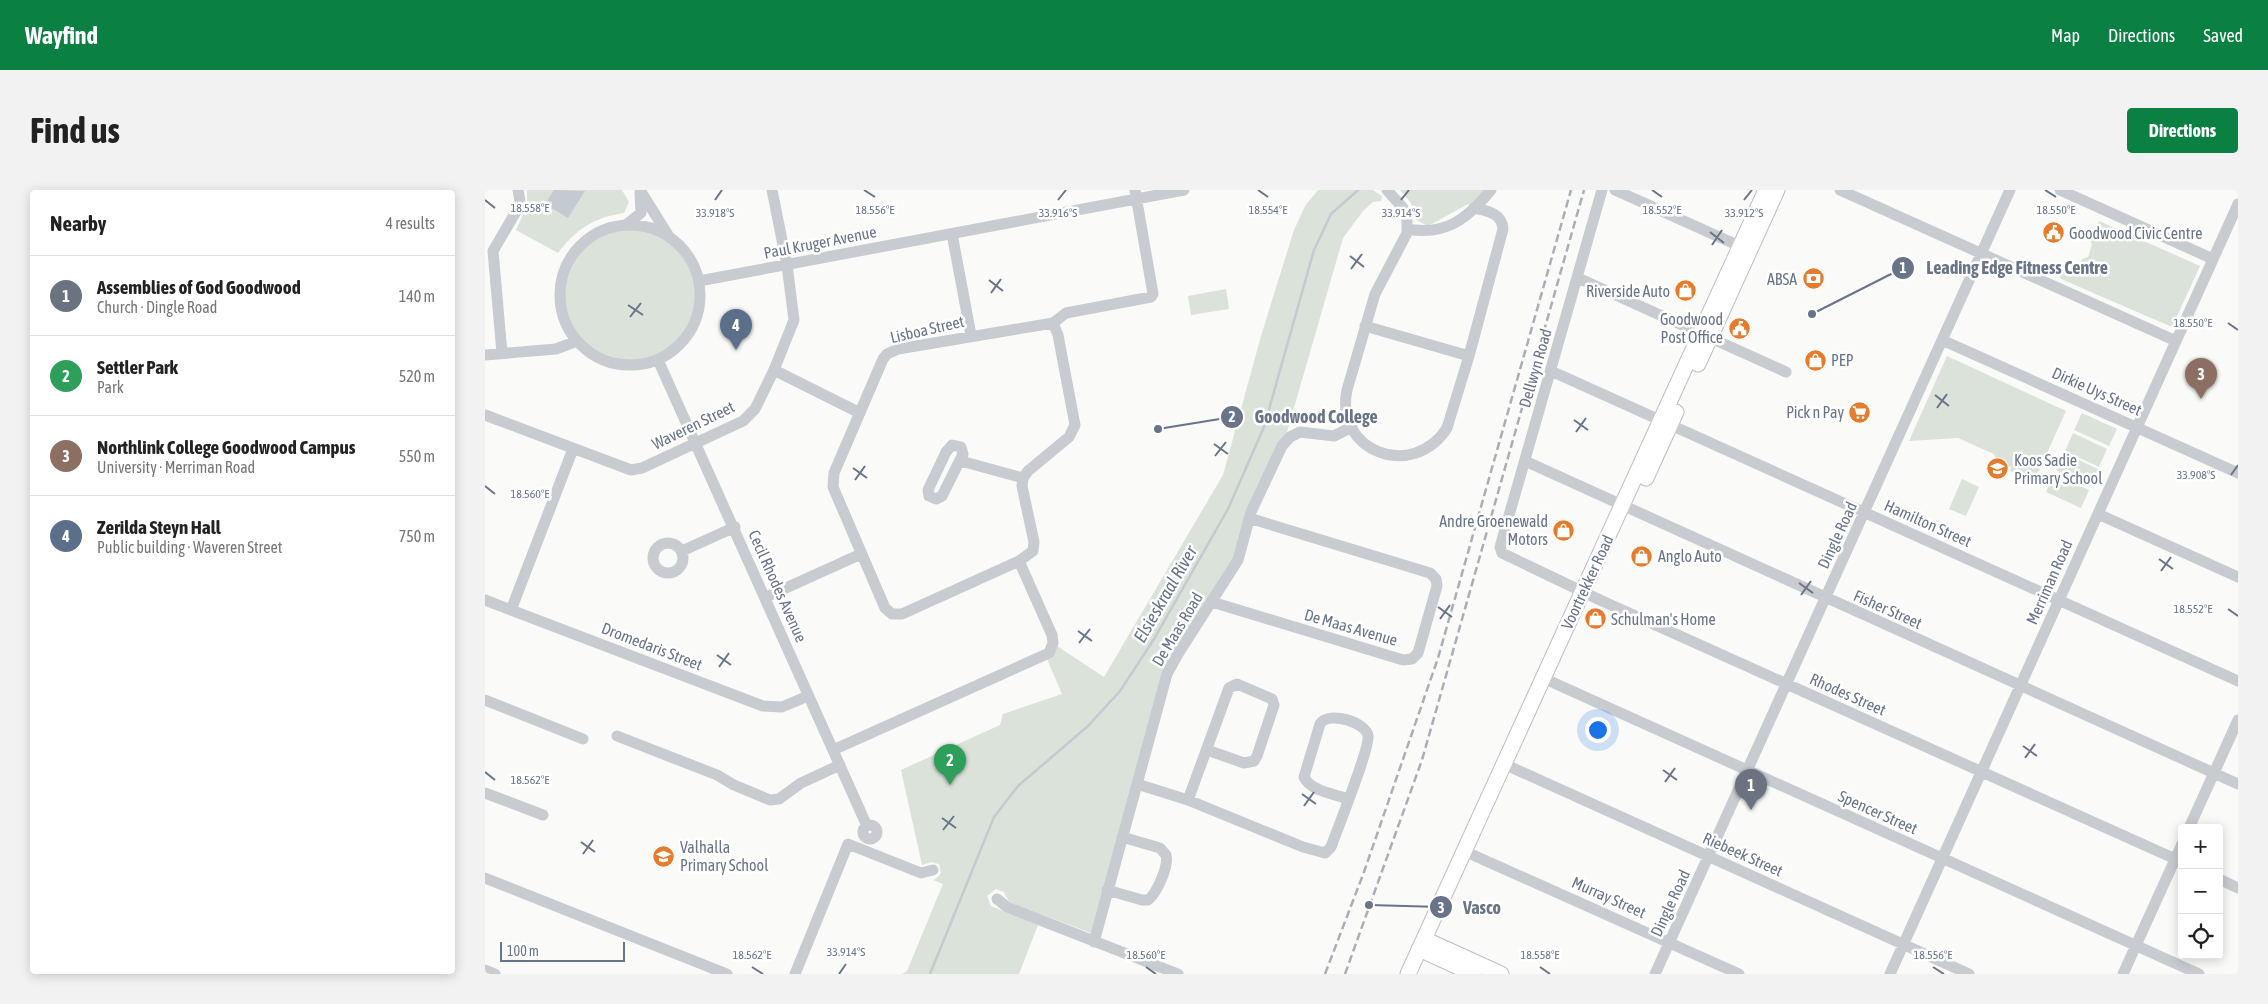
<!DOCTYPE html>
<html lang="en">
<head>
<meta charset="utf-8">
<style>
	body { margin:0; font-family:"Asap Condensed",sans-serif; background:#f2f2f2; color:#222 }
	.controls { position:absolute; right:15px; bottom:15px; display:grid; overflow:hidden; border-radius:5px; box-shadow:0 2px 12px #0003 }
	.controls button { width:45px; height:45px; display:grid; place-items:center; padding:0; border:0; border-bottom:1px solid #e0e0e0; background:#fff; color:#222; font:25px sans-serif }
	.scale { position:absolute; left:15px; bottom:12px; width:125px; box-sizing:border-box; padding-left:5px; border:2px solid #697489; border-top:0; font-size:14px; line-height:18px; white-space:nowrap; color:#697489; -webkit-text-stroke:4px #fff; paint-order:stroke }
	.you { position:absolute; left:1112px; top:539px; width:18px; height:18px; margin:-12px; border:4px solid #fff; border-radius:50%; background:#1a73e8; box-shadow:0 0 0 8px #1a73e833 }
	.badge { display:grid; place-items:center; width:32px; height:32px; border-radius:50%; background:#0b8043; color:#fff; font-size:16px; font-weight:700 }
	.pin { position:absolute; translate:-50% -41px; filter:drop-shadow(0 1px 2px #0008) }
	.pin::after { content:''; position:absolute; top:26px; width:18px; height:15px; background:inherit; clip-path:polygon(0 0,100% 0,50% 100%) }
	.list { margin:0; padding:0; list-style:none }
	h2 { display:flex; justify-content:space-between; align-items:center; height:65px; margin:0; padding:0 20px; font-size:21px }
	h2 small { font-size:16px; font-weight:400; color:#767676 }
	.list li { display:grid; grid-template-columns:32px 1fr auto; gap:15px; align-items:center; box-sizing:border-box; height:80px; padding:0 20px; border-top:1px solid #e0e0e0 }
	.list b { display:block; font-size:19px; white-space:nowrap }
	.list p { margin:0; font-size:16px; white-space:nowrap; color:#767676 }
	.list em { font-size:16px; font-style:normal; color:#767676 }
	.icon { flex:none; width:28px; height:28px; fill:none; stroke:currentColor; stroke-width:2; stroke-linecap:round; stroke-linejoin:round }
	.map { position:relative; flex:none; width:1753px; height:784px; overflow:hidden; border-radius:5px }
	header { display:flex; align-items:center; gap:30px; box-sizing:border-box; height:70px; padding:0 25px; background:#0b8043; color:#fff }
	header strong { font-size:24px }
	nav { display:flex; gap:28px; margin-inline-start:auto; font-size:18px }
	.intro { display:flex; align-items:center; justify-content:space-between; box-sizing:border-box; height:120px; padding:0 30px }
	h1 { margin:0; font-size:35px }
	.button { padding:12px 22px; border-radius:5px; background:#0b8043; color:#fff; font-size:18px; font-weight:700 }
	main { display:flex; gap:30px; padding:0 30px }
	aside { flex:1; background:#fff; border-radius:5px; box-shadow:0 2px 12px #0003 }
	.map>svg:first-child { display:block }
	.green { fill:#dae2d9 }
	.water { fill:#c3cad0 }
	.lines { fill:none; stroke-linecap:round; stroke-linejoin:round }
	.stream { stroke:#c3cad0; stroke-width:2.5 }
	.major-casing { stroke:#bbbec3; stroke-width:17 }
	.minor { stroke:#c8cbcf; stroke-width:11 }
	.major { stroke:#fff; stroke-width:15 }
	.rail { stroke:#aaaeb5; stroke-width:2.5; stroke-dasharray:8 4; stroke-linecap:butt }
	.ticks { fill:none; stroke:#697489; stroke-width:2 }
	.labels { text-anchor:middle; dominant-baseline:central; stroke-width:5; stroke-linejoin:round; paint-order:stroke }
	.poi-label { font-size:16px; fill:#697489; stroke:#fff; text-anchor:start }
	.street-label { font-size:16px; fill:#697489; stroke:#fff }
	.water-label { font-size:18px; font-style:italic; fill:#657583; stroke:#fff }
	.ticks-label { font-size:12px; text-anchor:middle; fill:#697489; stroke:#fff; stroke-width:5; stroke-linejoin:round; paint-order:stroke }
	.leader { fill:none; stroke:#697489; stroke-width:2 }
	.callout-dot { fill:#697489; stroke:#fff; stroke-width:2 }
	.mark-label { font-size:15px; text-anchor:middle; font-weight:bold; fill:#fff }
	.callout-label { font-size:18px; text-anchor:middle; font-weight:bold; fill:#697489; stroke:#fff; stroke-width:5; stroke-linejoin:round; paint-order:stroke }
</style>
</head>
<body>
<header>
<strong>Wayfind</strong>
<nav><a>Map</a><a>Directions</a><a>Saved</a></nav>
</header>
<div class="intro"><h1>Find us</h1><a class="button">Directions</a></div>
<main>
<aside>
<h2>Nearby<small>4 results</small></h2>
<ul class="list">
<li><span class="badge" style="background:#6b7280">1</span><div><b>Assemblies of God Goodwood</b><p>Church · Dingle Road</p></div><em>140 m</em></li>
<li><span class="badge" style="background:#2e9e5b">2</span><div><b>Settler Park</b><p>Park</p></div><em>520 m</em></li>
<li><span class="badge" style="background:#8d6e63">3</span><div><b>Northlink College Goodwood Campus</b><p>University · Merriman Road</p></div><em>550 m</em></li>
<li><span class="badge" style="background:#5c6f8a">4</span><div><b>Zerilda Steyn Hall</b><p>Public building · Waveren Street</p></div><em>750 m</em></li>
</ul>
</aside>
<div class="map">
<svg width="1753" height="784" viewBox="0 0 1753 784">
	<rect width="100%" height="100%" fill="#fafaf8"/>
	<path class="green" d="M42,0H137L144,12L139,23C110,27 91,39 73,63L31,40L42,16Z
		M833,0H888L897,6L896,11L888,12L878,21L858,48L802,242L762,319L748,370L688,464L606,743L524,712L519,702L511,699L502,706L506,716L553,735L534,784H417L422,781L458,694L448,690L452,688L456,683L454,674L446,672L437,675L416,580L515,535L518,524L577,504L562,469L572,456L619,487L738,285L776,146L809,40L820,16Z
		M915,0H1002L986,16L983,14L943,36L931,30L926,13Z
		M1614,31L1715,76L1687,137L1576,89L1574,86L1577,79L1594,75L1597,69L1603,67L1607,55L1605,49Z
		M78 105a66 66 0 1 1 132 0a66 66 0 1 1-132 0Z
		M741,99L744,119L706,125L703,106Z
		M1462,166L1581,221L1549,292L1525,281L1526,277L1511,269L1509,264L1473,248L1424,251Z
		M1597,223L1632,239L1624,256L1589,240Z
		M1588,243L1622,259L1614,277L1580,261Z
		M1579,263L1613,279L1605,296L1571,280Z
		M1569,284L1604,300L1596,318L1561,302Z
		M1477,289L1494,297L1481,326L1464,319Z"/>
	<path class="water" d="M69,0L100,1L83,28L60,14Z"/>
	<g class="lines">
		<path class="stream" d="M445,784L509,627L533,596L603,536L635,501L669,449L743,319L779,237L829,60L846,24L873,0"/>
		<defs>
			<path id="major" d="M1213,174L1292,0
				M1161,288L1191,222
				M939,749L1016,784
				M934,759L989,784
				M923,784L1281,0"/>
		</defs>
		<use href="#major" class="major-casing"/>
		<path class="minor" d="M155,0L183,45
			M902,0L918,18L922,31V43L890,104L862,200C849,262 928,291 962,238L984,166L1018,39C1017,23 1002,21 989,18
			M1117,0L1015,357L1017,363L1115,410L1697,672
			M1130,0L1261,59
			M1355,0L1691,151
			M1575,0L1728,69
			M142,34L156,23L155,3
			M75 105a70 70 0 1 1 140 0a70 70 0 1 1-140 0Z
			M922,39C961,46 982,29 1006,0
			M467,44L486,145
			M1093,88L1301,182
			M214,91L699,0
			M568,133L573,145L590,235L584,247L543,281L538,288L537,296L549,352L548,361L534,371L417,424H407L400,418L348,297L349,283L398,169L402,164L413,159L568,133L581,123L666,107L668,104L650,0
			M880,136L984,166
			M1457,150L1753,283
			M17,163L8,61L32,20L35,11L33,0
			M0,165L71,159L92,151
			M173,170L382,636
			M289,180L375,223
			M1066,181L1753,491
			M0,225L146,280L157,278L258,231L270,219L289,180L309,130L302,75L287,0
			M467,255L476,257L478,264L457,306L451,309L444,306L443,300L461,262Z
			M476,271L538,288
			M1040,271L1753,594
			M1613,324L1753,387
			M168 368a15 15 0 1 1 30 0a15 15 0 1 1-30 0Z
			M197,361L250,337
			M281,407L376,364
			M0,410L278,516L297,517L323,506
			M727,412L918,470L927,469L933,463L952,396L951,389L945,383L764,328
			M26,420L88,259
			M1058,488L1714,784
			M0,510L98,549
			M132,546L232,585L249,595L285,610L294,609L316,593L355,575
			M348,560L564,463L568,453L567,445L534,371
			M1019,574L1484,784
			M652,594L703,610L818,657L840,663L846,657C852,640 885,558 883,546C882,533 844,520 835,534L819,587C825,601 850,604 863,609
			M0,603L58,625
			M703,610L744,498L752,494L787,509L789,515L772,566L769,571L759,573L722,560
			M378 642a7 7 0 1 1 14 0a7 7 0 1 1-14 0Z
			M1704,638L1753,530
			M979,661L1254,784
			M0,688L242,784
			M1734,689L1753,698
			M622,700L657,710H663C672,703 684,676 681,665L675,658L637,647
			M512,709L522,717L693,784
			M609,752L682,484L693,464L753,370L766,322L797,256L805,247L815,242L849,246L867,237
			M0,780L10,784
			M310,784L363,654L436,683L448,680
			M1170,784L1525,0
			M1405,784L1753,14
			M1638,784L1697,654"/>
		<use href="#major" class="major"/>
		<path class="rail" d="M840,784L879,682L953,468L1086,0
			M860,784L937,570L1099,0"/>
	</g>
	<path class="ticks" d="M379,0L390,7M773,0L783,7M1167,0L1177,7M1560,0L1571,7M0,10L10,18M230,10L237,0M573,10L581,0M916,10L924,0M1259,10L1267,0M1225,42L1239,53M1227,55L1237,40M865,66L879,77M866,79L877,64M504,90L518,101M506,103L516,89M143,115L158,125M145,127L156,113M1743,133L1753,140M1450,205L1464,216M1452,218L1462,204M1089,230L1103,240M1091,242L1101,228M729,254L743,264M730,266L741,252M368,278L382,288M1746,285L1753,275M370,290L380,276M0,296L10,304M1674,369L1688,379M1676,381L1686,367M1314,393L1328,403M1316,405L1326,391M953,417L967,427M1743,419L1753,426M955,429L965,415M593,441L607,451M594,453L605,439M232,465L246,475M234,477L244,463M1538,556L1552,566M1540,568L1550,554M1178,580L1192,590M0,582L10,590M1180,592L1190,578M817,604L831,614M819,616L829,602M457,628L471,638M458,640L469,626M96,652L110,662M98,664L108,650M267,777L278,784M661,777L671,784M1055,777L1065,784M1448,777L1459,784M354,784L361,774"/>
	<defs>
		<symbol id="civic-disc" viewBox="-11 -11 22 22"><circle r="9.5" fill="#e57c2d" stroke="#fff"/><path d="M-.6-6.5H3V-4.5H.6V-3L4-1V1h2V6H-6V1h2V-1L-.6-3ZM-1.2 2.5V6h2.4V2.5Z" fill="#fff"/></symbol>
		<symbol id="bank-disc" viewBox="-11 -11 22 22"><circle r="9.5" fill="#e57c2d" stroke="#fff"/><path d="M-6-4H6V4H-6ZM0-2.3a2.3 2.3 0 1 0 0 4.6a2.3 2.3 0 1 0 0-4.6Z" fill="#fff"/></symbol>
		<symbol id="shop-disc" viewBox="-11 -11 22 22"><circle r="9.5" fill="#e57c2d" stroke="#fff"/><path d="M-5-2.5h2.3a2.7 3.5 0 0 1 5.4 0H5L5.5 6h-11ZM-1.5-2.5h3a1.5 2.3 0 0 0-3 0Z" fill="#fff"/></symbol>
		<symbol id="supermarket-disc" viewBox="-11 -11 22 22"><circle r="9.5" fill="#e57c2d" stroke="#fff"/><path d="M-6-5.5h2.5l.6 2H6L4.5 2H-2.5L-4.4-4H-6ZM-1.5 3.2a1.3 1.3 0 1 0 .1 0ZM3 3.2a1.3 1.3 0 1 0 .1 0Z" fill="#fff"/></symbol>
		<symbol id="school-disc" viewBox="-11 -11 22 22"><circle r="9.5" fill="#e57c2d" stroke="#fff"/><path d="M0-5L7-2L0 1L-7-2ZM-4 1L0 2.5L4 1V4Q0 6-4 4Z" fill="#fff"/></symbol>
	</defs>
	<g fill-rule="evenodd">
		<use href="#civic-disc" x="1556" y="30" width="25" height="25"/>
		<use href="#bank-disc" x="1316" y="76" width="25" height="25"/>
		<use href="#shop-disc" x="1188" y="88" width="25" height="25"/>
		<use href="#civic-disc" x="1242" y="126" width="25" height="25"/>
		<use href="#shop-disc" x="1318" y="158" width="25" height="25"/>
		<use href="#supermarket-disc" x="1362" y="210" width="25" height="25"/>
		<use href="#school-disc" x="1500" y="266" width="25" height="25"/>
		<use href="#shop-disc" x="1066" y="328" width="25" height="25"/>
		<use href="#shop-disc" x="1144" y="354" width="25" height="25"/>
		<use href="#shop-disc" x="1098" y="416" width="25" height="25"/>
		<use href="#school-disc" x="166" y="654" width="25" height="25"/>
	</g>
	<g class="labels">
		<g class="poi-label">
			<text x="1584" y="43">Goodwood Civic Centre</text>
			<text x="1312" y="89" text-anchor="end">ABSA</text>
			<text x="1185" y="101" text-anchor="end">Riverside Auto</text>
			<text x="1238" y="129" text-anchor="end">Goodwood<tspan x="1238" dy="18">Post Office</tspan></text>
			<text x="1346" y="170">PEP</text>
			<text x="1359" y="222" text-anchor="end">Pick n Pay</text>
			<text x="1529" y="270">Koos Sadie<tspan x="1529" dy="18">Primary School</tspan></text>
			<text x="1063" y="331" text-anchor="end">Andre Groenewald<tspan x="1063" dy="18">Motors</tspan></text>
			<text x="1173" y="366">Anglo Auto</text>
			<text x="1126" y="429">Schulman's Home</text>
			<text x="195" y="657">Valhalla<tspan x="195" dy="18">Primary School</tspan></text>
		</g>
		<g class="street-label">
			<text transform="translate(335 52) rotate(-11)">Paul Kruger Avenue</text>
			<text transform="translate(442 139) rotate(-13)">Lisboa Street</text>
			<text transform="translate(1050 178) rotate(-74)">Dellwyn Road</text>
			<text transform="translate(1612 201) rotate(24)">Dirkie Uys Street</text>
			<text transform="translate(208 235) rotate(-26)">Waveren Street</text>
			<text transform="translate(1443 333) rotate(24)">Hamilton Street</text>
			<text transform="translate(1352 345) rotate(-65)">Dingle Road</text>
			<text transform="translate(1102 392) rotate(-65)">Voortrekker Road</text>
			<text transform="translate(1564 392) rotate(-66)">Merriman Road</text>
			<text transform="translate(293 396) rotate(66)">Cecil Rhodes Avenue</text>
			<text transform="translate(1403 419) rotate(24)">Fisher Street</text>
			<text transform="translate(866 437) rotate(16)">De Maas Avenue</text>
			<text transform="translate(692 439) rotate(-59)">De Maas Road</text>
			<text transform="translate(167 456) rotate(21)">Dromedaris Street</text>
			<text transform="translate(1363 504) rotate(24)">Rhodes Street</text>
			<text transform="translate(1393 622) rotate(24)">Spencer Street</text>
			<text transform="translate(1258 664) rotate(24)">Riebeek Street</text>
			<text transform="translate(1124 707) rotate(24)">Murray Street</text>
			<text transform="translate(1185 713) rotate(-65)">Dingle Road</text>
		</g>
		<g class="water-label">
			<text transform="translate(680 404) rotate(-60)">Elsieskraal River</text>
		</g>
	</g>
	<g class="ticks-label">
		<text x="45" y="22">18.558°E</text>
		<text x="1571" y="24">18.550°E</text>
		<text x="783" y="24">18.554°E</text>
		<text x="1177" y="24">18.552°E</text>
		<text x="390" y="24">18.556°E</text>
		<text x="230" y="27">33.918°S</text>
		<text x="573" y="27">33.916°S</text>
		<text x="916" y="27">33.914°S</text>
		<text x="1259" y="27">33.912°S</text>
		<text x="1708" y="137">18.550°E</text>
		<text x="1711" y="289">33.908°S</text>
		<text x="45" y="308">18.560°E</text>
		<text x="1708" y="423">18.552°E</text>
		<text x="45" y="594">18.562°E</text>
		<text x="361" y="766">33.914°S</text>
		<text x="267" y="769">18.562°E</text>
		<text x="661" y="769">18.560°E</text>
		<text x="1055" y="769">18.558°E</text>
		<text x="1448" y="769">18.556°E</text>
	</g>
	<path class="leader" d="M1327 124L1418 78M673 239L747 227M884 715L956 717"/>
	<g class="callout-dot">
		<circle cx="1327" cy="124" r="5"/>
		<circle cx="673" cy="239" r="5"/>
		<circle cx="884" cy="715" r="5"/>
		<circle cx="1418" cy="78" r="12"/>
		<circle cx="747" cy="227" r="12"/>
		<circle cx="956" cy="717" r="12"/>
	</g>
	<g class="mark-label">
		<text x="1418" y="83">1</text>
		<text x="747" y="232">2</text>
		<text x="956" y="723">3</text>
	</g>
	<g class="callout-label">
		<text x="1532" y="84">Leading Edge Fitness Centre</text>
		<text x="831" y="233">Goodwood College</text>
		<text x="997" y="724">Vasco</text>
	</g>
</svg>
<div class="controls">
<button>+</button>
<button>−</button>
<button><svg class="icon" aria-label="locate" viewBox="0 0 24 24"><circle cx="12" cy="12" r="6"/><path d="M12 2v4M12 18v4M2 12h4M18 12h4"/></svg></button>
</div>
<div class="scale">100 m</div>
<div class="you"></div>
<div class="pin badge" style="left:1266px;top:620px;background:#6b7280">1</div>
<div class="pin badge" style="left:465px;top:595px;background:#2e9e5b">2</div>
<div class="pin badge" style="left:1716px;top:209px;background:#8d6e63">3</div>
<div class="pin badge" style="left:251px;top:160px;background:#5c6f8a">4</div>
</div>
</main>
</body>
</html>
